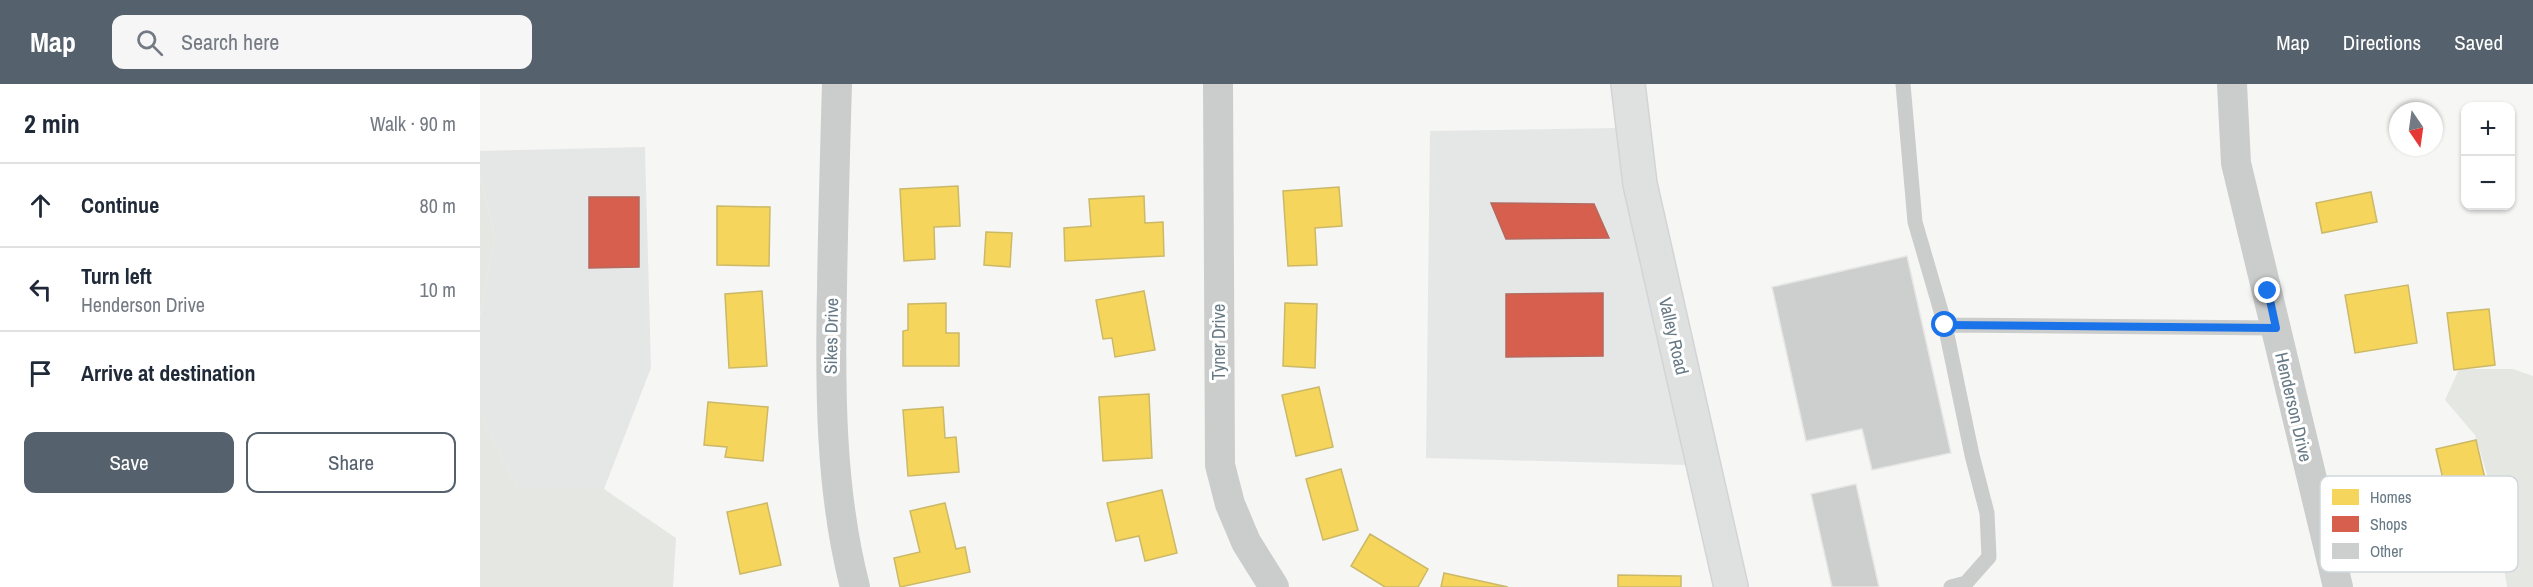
<!DOCTYPE html>
<html lang="en">
<head>
<meta charset="utf-8">
<style>
	body { margin:0; font-family:"Archivo Narrow",sans-serif; background:#f6f6f7; color:#1f2937 }
	.controls { position:absolute; right:18px; top:18px; display:grid; overflow:hidden; border-radius:12px; box-shadow:0 2px 4px #0004 }
	.controls button { width:54px; height:54px; display:grid; place-items:center; padding:0; border:0; border-bottom:2px solid #e0e1e3; background:#fff; color:#1f2937; font:30px sans-serif }
	.compass { position:absolute; left:1909px; top:18px; width:54px; height:54px; border-radius:50%; background:#fff; box-shadow:0 2px 4px #0004; rotate:167deg }
	.stop { position:absolute; width:18px; height:18px; margin:-14px; border:4px solid #1a73e8; border-radius:50%; background:#fff }
	.stop.end { background:#1a73e8; border-color:#fff; box-shadow:0 2px 6px #0008 }
	.list { margin:0; padding:0; list-style:none }
	h2 { display:flex; justify-content:space-between; align-items:center; height:78px; margin:0; padding:0 24px; font-size:26px }
	h2 small { font-size:20px; font-weight:400; color:#747a83 }
	.list li { display:grid; grid-template-columns:39px 1fr auto; gap:18px; align-items:center; box-sizing:border-box; height:84px; padding:0 24px; border-top:2px solid #e0e1e3 }
	.list b { display:block; font-size:22px; white-space:nowrap }
	.list p { margin:0; font-size:20px; white-space:nowrap; color:#747a83 }
	.list em { font-size:20px; font-style:normal; color:#747a83 }
	.actions { display:flex; gap:12px; padding:18px 24px }
	.actions a { flex:1; padding:14px 0; border:2px solid #55616c; border-radius:12px; text-align:center; font-size:21px; color:#55616c }
	.actions .main { background:#55616c; color:#fff }
	.icon { flex:none; width:33px; height:33px; fill:none; stroke:currentColor; stroke-width:2; stroke-linecap:round; stroke-linejoin:round }
	.map { position:relative; flex:none; width:2053px; height:503px; overflow:hidden }
	header { display:flex; align-items:center; gap:36px; box-sizing:border-box; height:84px; padding:0 30px; background:#55616c; color:#fff }
	header strong { font-size:28px }
	nav { display:flex; gap:33px; margin-inline-start:auto; font-size:21px }
	.search { width:420px; height:54px; background:#f6f6f7; display:flex; align-items:center; gap:15px; box-sizing:border-box; padding:0 21px; border-radius:12px; color:#747a83; font-size:22px }
	main { display:flex }
	aside { flex:1; background:#fff }
	.map>svg:first-child { display:block }
	.built { fill:#e5e6e6 }
	.green { fill:#e5e8e2 }
	.homes { fill:#f6d55c; stroke:#cbb968; stroke-width:1.5 }
	.shops { fill:#d6604d; stroke:#b4685e; stroke-width:1.5 }
	.building { fill:#cdcfcf; stroke:#e6e6e5; stroke-width:1.5 }
	.lines { fill:none; stroke-linecap:round; stroke-linejoin:round }
	.secondary-casing { stroke:#d3d4d5; stroke-width:36 }
	.lane { stroke:#cbcccc; stroke-width:15 }
	.street { stroke:#cbcccc; stroke-width:30 }
	.secondary { stroke:#dfe0e0; stroke-width:33 }
	.route { stroke:#1a73e8; stroke-width:8 }
	.labels { text-anchor:middle; dominant-baseline:central; stroke-width:6; stroke-linejoin:round; paint-order:stroke }
	.street-label { font-size:18px; fill:#667985; stroke:#fff }
	.key { fill:#fff; stroke:#d1d7da; stroke-width:1.5 }
	.key-label { font-size:16px; fill:#667985 }
</style>
</head>
<body>
<header>
<strong>Map</strong>
<div class="search"><svg class="icon" aria-label="search" viewBox="0 0 24 24"><circle cx="10" cy="10" r="6"/><path d="M15 15l6 6"/></svg>Search here</div>
<nav><a>Map</a><a>Directions</a><a>Saved</a></nav>
</header>
<main>
<aside>
<h2>2 min<small>Walk · 90 m</small></h2>
<ul class="list">
<li><svg class="icon" aria-label="ahead" viewBox="0 0 24 24"><path d="M12 20V5M6 11l6-6 6 6"/></svg><div><b>Continue</b></div><em>80 m</em></li>
<li><svg class="icon" aria-label="left" viewBox="0 0 24 24"><path d="M17 20v-9H6M10 6l-5 5 5 5"/></svg><div><b>Turn left</b><p>Henderson Drive</p></div><em>10 m</em></li>
<li><svg class="icon" aria-label="arrive" viewBox="0 0 24 24"><path d="M6 21V4h12l-3 4 3 4H6"/></svg><div><b>Arrive at destination</b></div></li>
</ul>
<div class="actions"><a class="main">Save</a><a>Share</a></div>
</aside>
<div class="map">
<svg width="2053" height="503" viewBox="0 0 2053 503">
	<rect width="100%" height="100%" fill="#f6f6f5"/>
	<path class="built" d="M1137,44L1208,381L946,374L950,47Z
		M165,63L171,284L124,405H38L0,330V232L15,153L0,93V67Z"/>
	<path class="green" d="M0,93L15,153L0,232Z
		M1979,285H2033L2053,292V503H2027L2011,403L1995,351L1965,316Z
		M0,330L38,405H124L196,454L193,503H0Z"/>
	<path class="homes" d="M478,102L480,142L454,143L455,175L424,177L420,105Z
		M859,103L862,142L835,144L837,181L808,182L803,107Z
		M1891,108L1897,138L1842,149L1836,119Z
		M664,112L665,139L683,138L684,172L585,177L584,144L611,142L609,115Z
		M237,122L290,123L289,182L237,181Z
		M506,148L532,149L530,183L504,181Z
		M1928,201L1937,259L1875,269L1865,211Z
		M282,207L287,282L249,284L245,210Z
		M664,207L675,266L635,273L632,254L623,255L616,216Z
		M466,219V249H479V282H423V247L428,246V220Z
		M805,219L837,220L835,284L803,282Z
		M2009,225L2015,281L1974,286L1967,229Z
		M839,303L853,363L816,372L802,311Z
		M669,310L672,374L623,377L619,313Z
		M228,318L288,323L283,377L245,373L247,363L224,361Z
		M463,323L465,354L476,353L479,388L428,392L423,326Z
		M1996,356L2012,425L1972,434L1956,365Z
		M861,385L878,446L843,456L826,395Z
		M682,406L697,469L665,477L659,452L636,457L627,419Z
		M287,419L301,481L260,490L247,428Z
		M465,419L476,465L485,463L490,488L420,503L414,474L440,468L430,427Z
		M890,450L948,485L938,503H905L871,482Z
		M964,489L1028,503H961Z
		M1138,491L1201,492V503H1138Z"/>
	<path class="shops" d="M109,113H159V183L109,184Z
		M1011,119L1114,120L1129,154L1026,155Z
		M1123,209V272L1026,273V210Z"/>
	<path class="building" d="M1427,172L1471,369L1392,386L1382,345L1326,357L1292,203Z
		M1376,400L1399,503H1352L1331,410Z"/>
	<g class="lines">
		<defs>
			<path id="secondary" d="M1148,0L1160,100L1251,503"/>
		</defs>
		<use href="#secondary" class="secondary-casing"/>
		<path class="lane" d="M1423,0L1435,138L1465,241L1492,371L1507,429L1509,473L1486,499L1471,503
			M1465,241L1796,244"/>
		<path class="street" d="M357,0C355,68 353,136 352,205C350,304 350,406 375,503
			M738,0L740,381L750,420L766,458L794,503
			M1752,0L1756,79L1858,503"/>
		<use href="#secondary" class="secondary"/>
	</g>
	<g class="lines">
		<path class="route" d="M1465,241L1796,244L1788,207"/>
	</g>
	<g class="labels">
		<g class="street-label">
			<text transform="translate(351 252) rotate(-89)">Sikes Drive</text>
			<text transform="translate(1194 252) rotate(77)">Valley Road</text>
			<text transform="translate(738 258) rotate(-90)">Tyner Drive</text>
			<text transform="translate(1814 323) rotate(77)">Henderson Drive</text>
		</g>
	</g>
	<rect x="1840" y="392" width="198" height="96" rx="9" class="key"/>
	<rect x="1852" y="405" width="27" height="16" fill="#f6d55c"/>
	<rect x="1852" y="432" width="27" height="16" fill="#d6604d"/>
	<rect x="1852" y="459" width="27" height="16" fill="#cdcfcf"/>
	<g class="key-label">
		<text x="1890" y="419">Homes</text>
		<text x="1890" y="446">Shops</text>
		<text x="1890" y="473">Other</text>
	</g>
</svg>
<div class="controls">
<button>+</button>
<button>−</button>
</div>
<svg class="compass" viewBox="-18 -18 36 36"><path d="M0-13l5 13h-10z" fill="#e53935"/><path d="M0 13l5-13h-10z" fill="#747a83"/></svg>
<div class="stop" style="left:1465px;top:241px"></div>
<div class="stop end" style="left:1788px;top:207px"></div>
</div>
</main>
</body>
</html>
